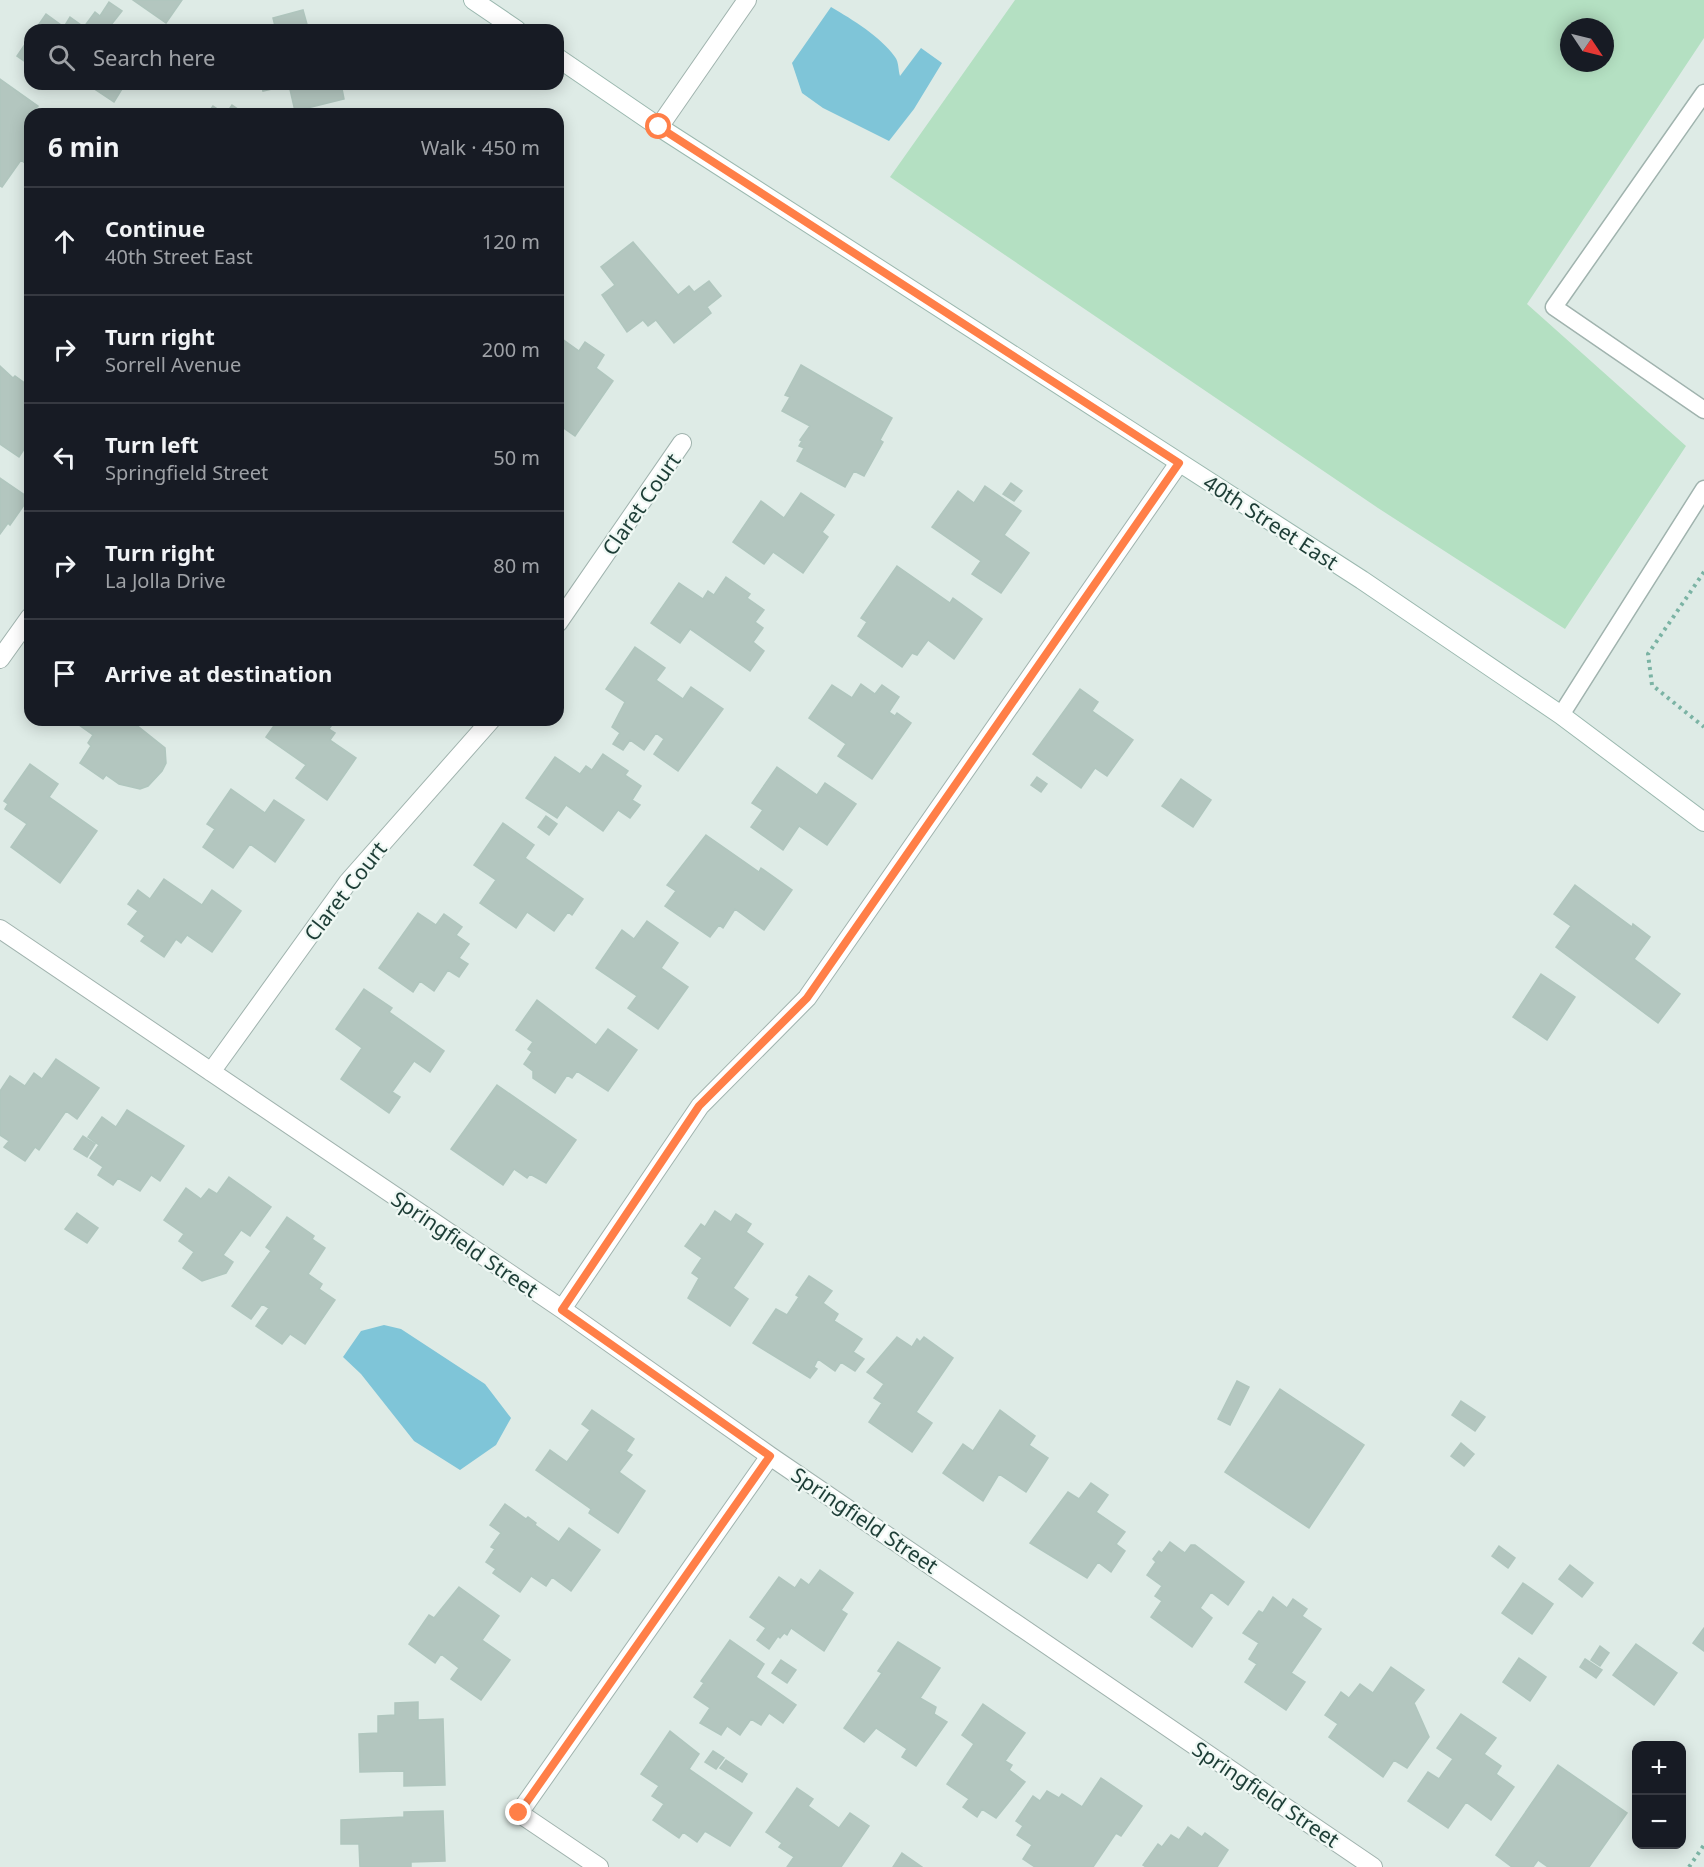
<!DOCTYPE html>
<html lang="en">
<head>
<meta charset="utf-8">
<style>
	body { margin:0; font-family:"Noto Sans",sans-serif; background:#20242c; color:#f1f3f6 }
	.controls { position:absolute; right:18px; bottom:18px; display:grid; overflow:hidden; border-radius:12px; box-shadow:0 3px 15px #0003 }
	.controls button { width:54px; height:54px; display:grid; place-items:center; padding:0; border:0; border-bottom:2px solid #363941; background:#171b24; color:#f1f3f6; font:30px sans-serif }
	.compass { position:absolute; left:1560px; top:18px; width:54px; height:54px; border-radius:50%; background:#171b24; box-shadow:0 3px 15px #0003; rotate:125deg }
	.stop { position:absolute; width:18px; height:18px; margin:-14px; border:4px solid #ff7f48; border-radius:50%; background:#fff }
	.stop.end { background:#ff7f48; border-color:#fff; box-shadow:0 2px 6px #0008 }
	.list { margin:0; padding:0; list-style:none }
	h2 { display:flex; justify-content:space-between; align-items:center; height:78px; margin:0; padding:0 24px; font-size:26px }
	h2 small { font-size:20px; font-weight:400; color:#9ea1a6 }
	.list li { display:grid; grid-template-columns:39px 1fr auto; gap:18px; align-items:center; box-sizing:border-box; height:108px; padding:0 24px; border-top:2px solid #363941 }
	.list b { display:block; font-size:22px; white-space:nowrap }
	.list p { margin:0; font-size:20px; white-space:nowrap; color:#9ea1a6 }
	.list em { font-size:20px; font-style:normal; color:#9ea1a6 }
	.icon { flex:none; width:33px; height:33px; fill:none; stroke:currentColor; stroke-width:2; stroke-linecap:round; stroke-linejoin:round }
	.map { position:relative; flex:none; width:1704px; height:1867px; overflow:hidden }
	.search { position:absolute; background:#171b24; box-shadow:0 3px 15px #0003; left:24px; top:24px; width:540px; height:66px; display:flex; align-items:center; gap:15px; box-sizing:border-box; padding:0 21px; border-radius:18px; color:#9ea1a6; font-size:22px }
	.panel { position:absolute; background:#171b24; box-shadow:0 3px 15px #0003; left:24px; top:108px; width:540px; height:618px; border-radius:18px }
	.map>svg:first-child { display:block }
	.green { fill:#b4e0c2; fill-rule:evenodd }
	.water { fill:#7fc5d8 }
	.building { fill:#b3c6bf; stroke:#b0c6be; stroke-width:1.5 }
	.lines { fill:none; stroke-linecap:round; stroke-linejoin:round }
	.lane-casing { stroke:#a0b3ae; stroke-width:19 }
	.street-casing { stroke:#a0b3ae; stroke-width:20 }
	.secondary-casing { stroke:#9bb8af; stroke-width:20 }
	.path { stroke:#7bb3a4; stroke-width:4; stroke-dasharray:3 4.5; stroke-linecap:butt }
	.lane { stroke:#fff; stroke-width:16 }
	.street { stroke:#fff; stroke-width:18 }
	.secondary { stroke:#fff; stroke-width:18 }
	.route { stroke:#ff7f48; stroke-width:8 }
	.labels { text-anchor:middle; dominant-baseline:central; stroke-width:4.5; stroke-linejoin:round; paint-order:stroke }
	.street-label { font-size:21px; fill:#1d3d36; stroke:#eff8f4 }
</style>
</head>
<body>
<div class="map">
<svg width="1704" height="1867" viewBox="0 0 1704 1867">
	<rect width="100%" height="100%" fill="#deebe6"/>
	<path class="green" d="M1015,0H1704V38L1527,304L1686,446L1565,629L1378,508L890,177ZM1569,27H1605V63H1569Z"/>
	<path class="water" d="M831,7C853,20 880,36 895,57C899,62 898,70 900,76L921,48L942,63L914,109L889,141L823,108L802,93L792,63Z
		M384,1325L401,1329L485,1384L511,1418L496,1445L460,1470L414,1441L361,1374L343,1357L361,1331Z"/>
	<path class="building" d="M133,0H182L166,23Z
		M109,2L122,11L107,30H35L46,14L64,27L70,17L84,27L95,12L100,16Z
		M303,10L308,28L312,27V30H276L273,18Z
		M30,37V65L17,56Z
		M0,79L38,106L30,114V158L26,164L21,160L2,187L0,186Z
		M87,84H125L114,102Z
		M256,84H341L344,99L295,111L289,85L263,91L262,88L257,89Z
		M232,105L245,114H226Z
		M213,106L225,114H207Z
		M633,242L678,295L689,286L694,292L709,281L721,296L707,307L711,313L674,343L656,320L648,326L643,320L627,332L602,295L615,285L601,267Z
		M558,336L579,351L585,342L604,355L596,368L613,381L575,436L558,424Z
		M801,365L892,418L880,440L883,442L864,476L854,471L845,487L797,461L804,448L799,446L802,441L800,440L810,426L782,411L790,397L785,395Z
		M0,366L13,378L15,376L30,387V440L19,457L0,444Z
		M0,478L29,498L10,525L8,523L0,534Z
		M1011,483L1022,491L1014,501L1003,494Z
		M985,486L1021,511L1004,535L1029,553L1001,593L972,574L981,561L932,527L958,491L974,503Z
		M801,493L834,515L822,532L828,537L803,573L773,552L764,564L733,542L761,501L784,518Z
		M897,566L950,603L953,598L982,619L954,659L928,640L917,655L912,653L902,667L858,636L867,622L861,618Z
		M726,577L750,594L747,598L764,610L755,622L763,628L753,642L764,651L750,671L690,629L680,643L651,623L679,583L703,599L708,591L714,595Z
		M635,647L665,668L656,680L683,699L691,687L723,709L678,771L654,754L664,739L656,733L644,750L630,740L623,750L613,744L620,733L612,727L625,702L606,689Z
		M861,684L875,694L882,685L899,697L889,712L895,716L897,713L911,723L872,779L838,756L846,744L809,718L832,685L852,698Z
		M1080,689L1098,702L1092,711L1133,740L1107,776L1095,768L1081,788L1033,754Z
		M72,720H130L165,748L166,763L162,771L148,786L140,789L119,784L106,775L103,779L80,763L91,746L88,743L93,735Z
		M278,720H335L329,729L335,733L330,740L356,758L327,800L296,778L306,765L266,737Z
		M603,754L628,771L625,775L641,786L632,800L640,805L630,818L618,810L603,831L566,805L557,818L526,798L555,757L580,774L586,766L592,770Z
		M30,764L58,784L49,797L97,831L60,883L11,847L27,824L5,809L8,804L4,801Z
		M777,767L817,795L825,783L856,804L827,845L799,826L783,850L751,827L763,810L752,803Z
		M1037,777L1047,784L1041,792L1031,785Z
		M1181,779L1211,800L1193,827L1162,806Z
		M231,789L265,813L274,800L304,820L275,862L250,844L233,868L203,847L215,829L207,824Z
		M546,816L557,824L549,835L538,827Z
		M503,823L534,845L525,858L583,899L572,915L568,912L554,931L527,912L516,928L480,903L496,880L474,865Z
		M706,835L759,872L761,868L792,890L764,930L735,909L723,928L719,925L710,937L665,906L676,891L667,885Z
		M164,879L202,905L212,890L241,911L212,952L187,935L181,943L176,939L164,957L141,941L145,936L128,924L138,911L128,904L138,890L150,899Z
		M1575,885L1632,927L1633,924L1650,937L1634,959L1680,994L1658,1023L1556,947L1571,926L1554,914Z
		M418,913L436,925L444,914L462,927L456,935L469,944L459,958L468,964L459,977L448,970L434,991L420,981L413,992L379,968Z
		M647,921L678,943L661,968L688,987L658,1029L628,1008L637,996L596,968L622,930L634,939Z
		M1541,974L1575,997L1547,1040L1513,1017Z
		M364,989L392,1008L389,1012L444,1051L430,1072L414,1061L392,1092L400,1097L389,1113L341,1079L362,1048L336,1029Z
		M537,1000L596,1045L608,1029L637,1050L608,1091L577,1071L572,1078L567,1075L555,1093L533,1078V1071L524,1064L532,1052L528,1049L533,1042L516,1030Z
		M56,1059L99,1088L77,1119L66,1111L39,1150L35,1147L25,1161L4,1147L9,1141L0,1135V1091L10,1076L25,1086L34,1073L42,1079Z
		M497,1085L576,1140L546,1183L530,1174L527,1178L514,1169L503,1185L451,1149Z
		M127,1110L184,1146L160,1181L151,1175L140,1191L118,1178L113,1185L98,1175L103,1167L90,1158L99,1145L88,1137L102,1117L116,1127Z
		M83,1136L95,1144L87,1157L74,1149Z
		M229,1177L271,1207L250,1236L241,1230L223,1255L233,1262L226,1273L202,1281L183,1268L194,1252L179,1241L184,1234L164,1220L186,1188L201,1199L209,1189L217,1194Z
		M715,1211L731,1222L736,1214L751,1224L746,1232L763,1244L733,1288L748,1299L730,1326L688,1298L699,1278L692,1273L702,1258L685,1246L701,1224L705,1227Z
		M77,1213L98,1228L87,1243L65,1229Z
		M287,1217L314,1236L312,1239L325,1248L308,1274L322,1284L319,1289L335,1300L305,1344L290,1334L282,1344L256,1326L269,1308L262,1304L251,1319L232,1306L271,1251L266,1247Z
		M809,1276L832,1291L823,1303L838,1314L834,1321L862,1339L853,1352L864,1359L855,1371L841,1362L835,1371L818,1359L814,1367L817,1369L810,1378L753,1343L776,1309L787,1315L799,1297L796,1295Z
		M897,1337L912,1347L917,1339L920,1342L924,1337L953,1358L916,1412L932,1423L912,1452L869,1422L882,1403L874,1398L884,1384L867,1372Z
		M1237,1381L1249,1387L1230,1425L1218,1419Z
		M1280,1389L1364,1445L1309,1528L1225,1472Z
		M1461,1401L1485,1417L1475,1431L1452,1415Z
		M592,1410L634,1439L626,1451L632,1455L619,1472L645,1491L618,1533L589,1513L591,1509L536,1470L550,1450L567,1462L590,1430L582,1424Z
		M1000,1410L1035,1436L1029,1445L1048,1458L1026,1492L999,1474L983,1501L943,1473L963,1444L973,1451Z
		M1461,1443L1474,1454L1464,1466L1451,1456Z
		M1091,1483L1108,1495L1096,1512L1125,1532L1116,1544L1125,1551L1111,1572L1098,1562L1087,1578L1030,1543L1068,1492L1079,1499Z
		M505,1504L526,1519L528,1517L536,1523L535,1525L559,1542L569,1528L600,1550L571,1591L552,1577L546,1586L531,1576L520,1592L493,1573L496,1569L486,1562L495,1549L491,1547L501,1533L490,1525Z
		M1170,1542L1185,1553L1191,1545H1195L1244,1582L1228,1605L1211,1592L1200,1608L1212,1618L1192,1647L1151,1617L1162,1601L1155,1596L1162,1586L1147,1575L1156,1562L1153,1559L1159,1551L1162,1553Z
		M1499,1546L1515,1558L1508,1568L1492,1556Z
		M1570,1565L1593,1583L1582,1597L1559,1579Z
		M820,1570L853,1593L841,1610L847,1614L824,1651L791,1628L787,1635L784,1633L780,1638L778,1636L769,1649L757,1640L766,1628L750,1617L779,1577L795,1588L801,1579L809,1585Z
		M1523,1583L1553,1604L1532,1634L1502,1613Z
		M459,1587L499,1616L482,1640L510,1660L481,1700L451,1679L459,1668L441,1654L435,1663L409,1644L429,1615L434,1618Z
		M1273,1597L1287,1608L1293,1599L1307,1609L1302,1616L1321,1629L1291,1673L1305,1682L1286,1710L1245,1682L1257,1664L1249,1659L1259,1643L1243,1633L1259,1611L1263,1613Z
		M1704,1628V1651L1693,1643Z
		M730,1640L764,1664L756,1677L796,1705L783,1723L769,1713L761,1725L751,1719L740,1735L727,1726L721,1735L700,1723L710,1708L694,1697L704,1683L701,1681Z
		M898,1642L940,1668L920,1698L936,1707L934,1714L947,1722L916,1766L902,1757L907,1749L876,1728L864,1742L844,1728L882,1673L878,1671Z
		M1636,1644L1677,1673L1654,1705L1613,1675Z
		M1600,1646L1609,1653L1600,1666L1591,1660Z
		M1519,1658L1546,1677L1530,1701L1503,1682Z
		M1585,1659L1602,1670L1596,1678L1580,1667Z
		M781,1660L796,1670L787,1683L772,1673Z
		M1391,1667L1424,1690L1414,1703L1429,1737L1407,1768L1394,1760L1383,1777L1329,1737L1338,1724L1325,1715L1341,1692L1349,1698L1360,1684L1373,1693Z
		M418,1702V1720L443,1719L445,1785L404,1786V1771L360,1772L359,1734L378,1733V1716L395,1715V1703Z
		M983,1704L1025,1733L1005,1761L1012,1765L1009,1770L1025,1782L996,1818L982,1809L977,1817L963,1807L969,1799L947,1784L974,1744L962,1735Z
		M1461,1714L1496,1738L1484,1754L1501,1766L1496,1774L1514,1787L1491,1820L1466,1802L1448,1828L1408,1801L1428,1772L1439,1779L1453,1759L1437,1748Z
		M670,1731L699,1754L689,1769L752,1813L730,1846L705,1831L697,1842L683,1832L679,1838L653,1820L664,1804L652,1796L659,1786L641,1774Z
		M713,1751L724,1758L716,1769L705,1762Z
		M726,1760L747,1774L742,1782L720,1768Z
		M1558,1765L1627,1813L1589,1867H1548L1538,1860L1533,1867H1512L1496,1855Z
		M1101,1778L1142,1806L1121,1836L1116,1833L1093,1867H1035L1023,1859L1032,1845L1017,1835L1023,1826L1016,1821L1033,1796L1040,1801L1047,1791L1059,1798L1062,1794L1082,1807Z
		M797,1788L813,1799L808,1806L839,1828L850,1813L869,1826L841,1867H787L794,1857L779,1847L782,1843L766,1832Z
		M443,1811L445,1861L411,1862V1867H360L359,1844H341V1820L404,1817V1812Z
		M1188,1827L1202,1837L1205,1833L1228,1850L1217,1867H1146L1143,1865L1158,1844L1162,1847L1171,1835L1179,1840Z
		M902,1853L922,1867H893Z"/>
	<g class="lines">
		<defs>
			<path id="lane" d="M1704,93L1554,307L1704,410
				M1561,715L1704,489"/>
			<path id="street" d="M659,127L747,0
				M558,623L682,443
				M0,659L30,617
				M0,929L562,1309L770,1456L1373,1867
				M211,1072L348,882L491,720
				M562,1309L700,1106L807,998L1179,463
				M599,1867L519,1813L770,1456"/>
			<path id="secondary" d="M473,0L517,30
				M558,58L659,127L1362,580L1561,715L1704,822"/>
		</defs>
		<use href="#lane" class="lane-casing"/>
		<use href="#street" class="street-casing"/>
		<use href="#secondary" class="secondary-casing"/>
		<path class="path" d="M1704,572L1648,654L1652,685L1704,727
			M1689,1867L1704,1845"/>
		<use href="#lane" class="lane"/>
		<use href="#street" class="street"/>
		<use href="#secondary" class="secondary"/>
	</g>
	<g class="lines">
		<path class="route" d="M519,1813L770,1456L562,1310L699,1106L807,998L1179,463L659,127"/>
	</g>
	<g class="labels">
		<g class="street-label">
			<text transform="translate(641 504) rotate(-55)">Claret Court</text>
			<text transform="translate(1271 522) rotate(33)">40th Street East</text>
			<text transform="translate(345 891) rotate(-52)">Claret Court</text>
			<text transform="translate(465 1244) rotate(34)">Springfield Street</text>
			<text transform="translate(865 1520) rotate(34)">Springfield Street</text>
			<text transform="translate(1266 1794) rotate(34)">Springfield Street</text>
		</g>
	</g>
</svg>
<div class="controls">
<button>+</button>
<button>−</button>
</div>
<svg class="compass" viewBox="-18 -18 36 36"><path d="M0-13l5 13h-10z" fill="#e53935"/><path d="M0 13l5-13h-10z" fill="#9ea1a6"/></svg>
<div class="stop" style="left:659px;top:127px"></div>
<div class="stop end" style="left:519px;top:1813px"></div>
<div class="search"><svg class="icon" aria-label="search" viewBox="0 0 24 24"><circle cx="10" cy="10" r="6"/><path d="M15 15l6 6"/></svg>Search here</div>
<section class="panel">
<h2>6 min<small>Walk · 450 m</small></h2>
<ul class="list">
<li><svg class="icon" aria-label="ahead" viewBox="0 0 24 24"><path d="M12 20V5M6 11l6-6 6 6"/></svg><div><b>Continue</b><p>40th Street East</p></div><em>120 m</em></li>
<li><svg class="icon" aria-label="right" viewBox="0 0 24 24"><path d="M7 20v-9h11M14 6l5 5-5 5"/></svg><div><b>Turn right</b><p>Sorrell Avenue</p></div><em>200 m</em></li>
<li><svg class="icon" aria-label="left" viewBox="0 0 24 24"><path d="M17 20v-9H6M10 6l-5 5 5 5"/></svg><div><b>Turn left</b><p>Springfield Street</p></div><em>50 m</em></li>
<li><svg class="icon" aria-label="right" viewBox="0 0 24 24"><path d="M7 20v-9h11M14 6l5 5-5 5"/></svg><div><b>Turn right</b><p>La Jolla Drive</p></div><em>80 m</em></li>
<li><svg class="icon" aria-label="arrive" viewBox="0 0 24 24"><path d="M6 21V4h12l-3 4 3 4H6"/></svg><div><b>Arrive at destination</b></div></li>
</ul>
</section>
</div>
</body>
</html>
